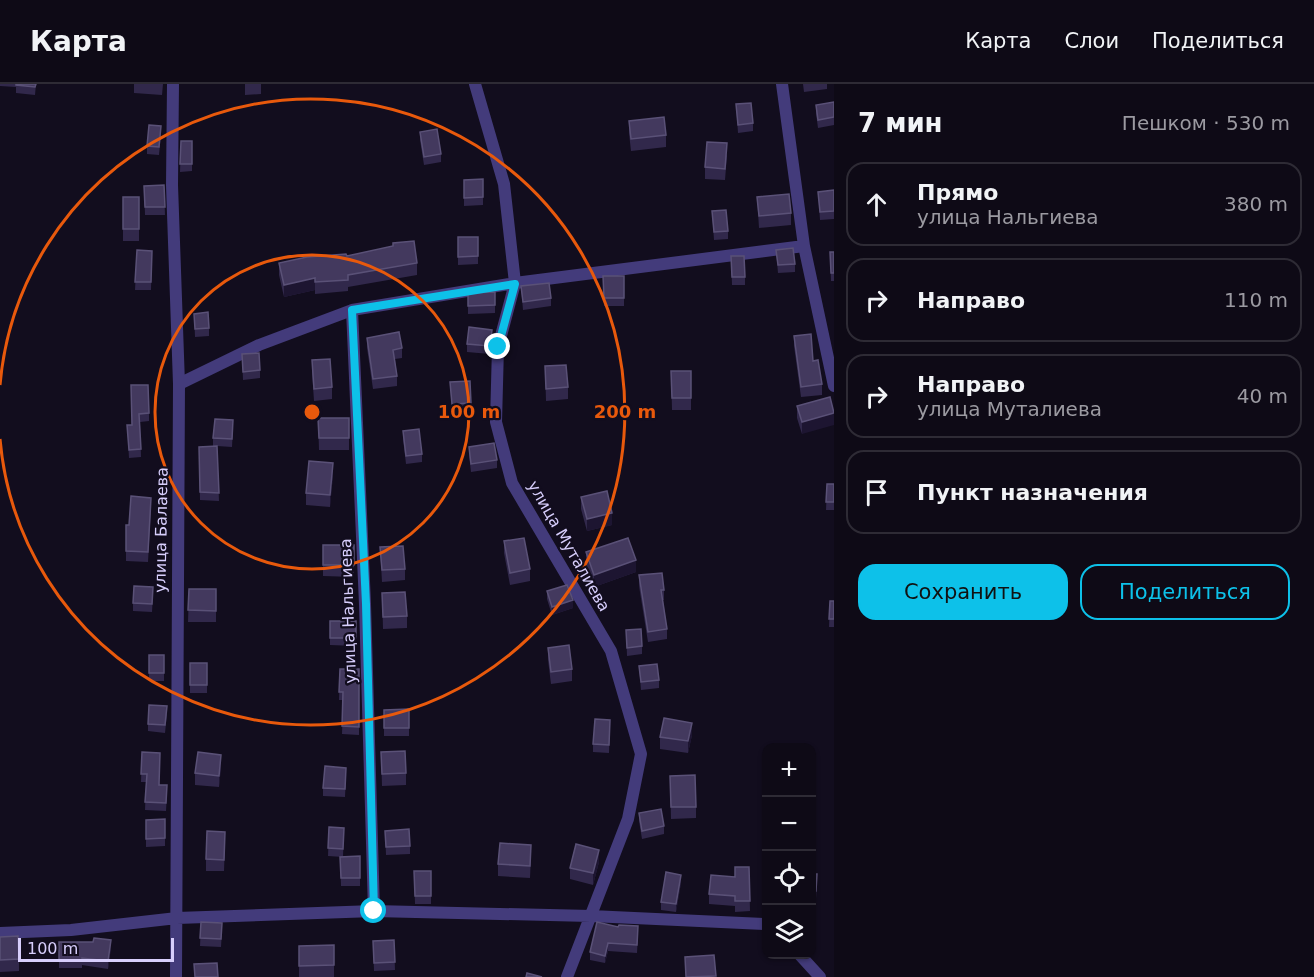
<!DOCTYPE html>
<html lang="ru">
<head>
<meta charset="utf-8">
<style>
	body { margin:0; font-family:"DejaVu Sans",sans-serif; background:#17131f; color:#f1f3f6 }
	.controls { position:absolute; right:18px; bottom:18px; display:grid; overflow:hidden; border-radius:12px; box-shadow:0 2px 4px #0004 }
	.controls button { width:54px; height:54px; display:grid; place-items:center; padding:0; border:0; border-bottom:2px solid #2e2b35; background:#0e0a16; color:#f1f3f6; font:30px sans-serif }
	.scale { position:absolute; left:18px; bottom:15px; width:156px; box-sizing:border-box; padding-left:6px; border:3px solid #d7cefc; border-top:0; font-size:16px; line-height:21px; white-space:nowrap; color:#d7cefc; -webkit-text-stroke:4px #120d1e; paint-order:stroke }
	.stop { position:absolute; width:18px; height:18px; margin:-14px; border:4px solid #0dc1e9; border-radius:50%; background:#fff }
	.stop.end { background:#0dc1e9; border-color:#fff; box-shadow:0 2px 6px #0008 }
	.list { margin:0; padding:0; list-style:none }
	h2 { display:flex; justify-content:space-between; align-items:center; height:78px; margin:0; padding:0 24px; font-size:26px }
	h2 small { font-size:20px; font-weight:400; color:#9b9aa1 }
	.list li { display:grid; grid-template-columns:39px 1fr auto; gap:18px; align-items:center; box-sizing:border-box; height:84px; margin:0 12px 12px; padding:0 12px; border:2px solid #2e2b35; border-radius:18px }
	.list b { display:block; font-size:22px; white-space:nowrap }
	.list p { margin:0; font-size:20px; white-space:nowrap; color:#9b9aa1 }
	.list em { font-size:20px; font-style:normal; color:#9b9aa1 }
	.actions { display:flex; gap:12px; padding:18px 24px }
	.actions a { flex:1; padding:14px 0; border:2px solid #0dc1e9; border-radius:18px; text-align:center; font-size:21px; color:#0dc1e9 }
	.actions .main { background:#0dc1e9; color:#111 }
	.icon { flex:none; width:33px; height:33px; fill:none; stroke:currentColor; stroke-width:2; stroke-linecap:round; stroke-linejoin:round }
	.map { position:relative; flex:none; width:834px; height:893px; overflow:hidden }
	header { display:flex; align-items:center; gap:36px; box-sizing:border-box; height:84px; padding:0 30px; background:#0e0a16; border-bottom:2px solid #2e2b35 }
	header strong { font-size:28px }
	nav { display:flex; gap:33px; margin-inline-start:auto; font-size:21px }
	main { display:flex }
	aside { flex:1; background:#0e0a16 }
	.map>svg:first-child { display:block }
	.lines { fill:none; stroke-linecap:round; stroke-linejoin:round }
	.street { stroke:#433b7b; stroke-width:12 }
	.wall { fill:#31284b }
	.shaded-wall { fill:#1d1531 }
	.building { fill:#43395e; stroke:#5a5177; stroke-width:1.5 }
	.route { stroke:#0dc1e9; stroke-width:8 }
	.ring { fill:none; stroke:#e8590c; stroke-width:3 }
	.labels { text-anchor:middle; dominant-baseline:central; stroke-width:4.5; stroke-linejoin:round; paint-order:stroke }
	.street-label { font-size:16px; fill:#d7cefc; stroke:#120d1e }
	.centre { fill:#e8590c; stroke:#120d1e; stroke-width:3 }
	.ring-label { font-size:18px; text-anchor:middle; font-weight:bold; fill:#e8590c; stroke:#120d1e; stroke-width:4.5; stroke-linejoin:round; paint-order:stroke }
</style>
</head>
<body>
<header>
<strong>Карта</strong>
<nav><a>Карта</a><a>Слои</a><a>Поделиться</a></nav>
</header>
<main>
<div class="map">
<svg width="834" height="893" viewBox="0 0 834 893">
	<rect width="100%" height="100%" fill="#120d1e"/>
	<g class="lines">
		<path class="street" d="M173,0L172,101L179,300L176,893
			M475,0L504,100L515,199L498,263L496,338L512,399L611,567L641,670L628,735L567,893
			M782,0L804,162L834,302
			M352,226L365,520L374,827
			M179,300L259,261L352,226L515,199L804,162
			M0,849L71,846L177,834L374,827L591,832L766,840
			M799,870L820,893"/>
	</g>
	<path class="wall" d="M0,0H36L35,11L16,9V3L0,2Z
		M134,0H163L162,11L134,9Z
		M245,0H261V10L245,11Z
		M803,0H827V5L804,8Z
		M834,18V41L818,44L816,29V21Z
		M736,20L753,39V47L738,49Z
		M629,37L666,51V63L631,67L629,49Z
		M420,48L441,70V78L424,81L420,56Z
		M161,50L159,71L147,70V62Z
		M181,57H192V87L180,88Z
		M727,71L725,96L705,95V83Z
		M483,95V121L464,122V96Z
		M164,101L165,131H145L144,102Z
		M834,106V135L820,136L818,108Z
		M123,113H139V157H123Z
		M757,113L791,129V141L759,144Z
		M712,127L728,147V155L714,156Z
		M458,153H478V180L458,181Z
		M137,166L152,167L151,206H135Z
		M776,166L795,180V188L778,189Z
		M830,168H834V197H831Z
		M347,172L417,179V191L348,203V207L315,210V206L284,213L279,191V179Z
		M731,172L745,193V201H732Z
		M603,192H624V222H604Z
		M521,202L551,214V222L523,226Z
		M468,209L495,221V229L468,230Z
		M194,230L209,244V252L195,253Z
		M794,252L813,277L822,300V311L801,313L794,262Z
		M367,254L402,264V274L395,275L397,292V302L373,305L367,264Z
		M492,254L490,270L467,268V260Z
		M242,270L260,286V294L243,296Z
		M312,276L332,303V315L314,317L312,288Z
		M545,282L568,303V315L546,317Z
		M671,287H691V326H672Z
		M450,298L471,319V327L452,328Z
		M131,301L149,329V337L140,338L141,373L129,374L127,341H132Z
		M830,313L802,350L797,334V322Z
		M318,334H349V366H319Z
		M233,344L232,363L217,362L219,417L200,416L199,363L213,362V354Z
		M403,347L422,370V378L406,380L403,355Z
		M469,363L497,376V384L471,388L469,371Z
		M333,391L330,423L306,421V409Z
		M827,400H834V426H826Z
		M581,413L612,441L587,447L581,425Z
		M151,424L148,478L126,477V441H129Z
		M504,457L530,485V497L510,501L504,469Z
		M323,461H354V493L323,492Z
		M380,463L405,485V496L382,498Z
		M586,468L636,488L594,503L586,480Z
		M639,491L664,506V516H663L667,545V555L648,558L639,502Z
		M189,505H216V538H188Z
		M547,507L573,524L552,531L547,515Z
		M382,509L407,532V544L383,545Z
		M153,511L152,528L133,527V519Z
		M830,517H834V543H829Z
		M330,537H356V562L330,561Z
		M626,546L642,562V570L627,572Z
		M548,564L572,585V597L551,600L548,576Z
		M149,571H164V597H149Z
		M190,579H207V609H190Z
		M639,582L659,596V604L641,606Z
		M340,585H359V651L342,650L343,616H339Z
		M409,625V652H384V626Z
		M167,630L165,649L148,647V640Z
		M610,636L609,669L593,668V660Z
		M692,651L688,669L660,665V653Z
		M142,668L160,701L167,709L166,727L145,726L146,698H141Z
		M381,668L406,689V701L382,702Z
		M221,683L219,703L195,701V689Z
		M346,692L345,713L323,712V704Z
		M670,692L696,723V734L671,735Z
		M639,729L664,742V750L642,755L639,737Z
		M165,735V762L146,763V736Z
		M329,743L344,744L343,773L328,772Z
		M385,747L410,762V770L386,771Z
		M225,759L224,787H206V775Z
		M360,772V802H341L340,773Z
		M531,772L530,794L498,792V780Z
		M599,778L593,801L570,795V784Z
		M749,783L750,827L735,828V822L709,820V810Z
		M414,787H431V820H415Z
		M812,790L817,798L816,815H812Z
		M681,799L676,828L661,826V818Z
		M201,838L222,847L221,863L200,862Z
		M597,838L638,850L637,869L608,867L605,879L590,876V868Z
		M0,853L19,875V887L0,888Z
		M394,856L395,886L374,887L373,857Z
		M59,858L111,864L108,885L82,881V884H59Z
		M334,861V893H299V862Z"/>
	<path class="shaded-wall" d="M315,194V206L284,213V201Z
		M492,246V254L490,270V262Z
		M834,329V341L802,350V338Z
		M333,379V391L330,423V411Z
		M612,429V441L587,447V435Z
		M636,476V488L594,503V491Z
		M573,516V524L552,531V523Z
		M692,639V651L688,669V657Z
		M221,671V683L219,703V692Z
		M599,766V778L593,801V789Z
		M681,791V799L676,828V820Z
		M111,856V864L108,885V877Z
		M608,859V867L605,879V872Z"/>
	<path class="building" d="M16,0H36L35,3L16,1Z
		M834,18V33L818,36L816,21Z
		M751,19L753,39L738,41L736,20Z
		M664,33L666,51L631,55L629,37Z
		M149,41L161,42L159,63L147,62Z
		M437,45L441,70L424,73L420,48Z
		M181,57H192V80H180Z
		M707,58L727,59L725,85L705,83Z
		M483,95V113L464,114V96Z
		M164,101L165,123H145L144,102Z
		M834,106V127L820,128L818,108Z
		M789,110L791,129L759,132L757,113Z
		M123,113H139V145H123Z
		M726,126L728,147L714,148L712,127Z
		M458,153H478V172L458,173Z
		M414,157L417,179L348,191V196L315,198V194L284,201L279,179L307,173L346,170L347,172L393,162V159Z
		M793,164L795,180L778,181L776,166Z
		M137,166L152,167L151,198H135Z
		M830,168H834V189H831Z
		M731,172H744L745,193H732Z
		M603,192H624V214H604Z
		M549,199L551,214L523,218L521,202Z
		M495,208V221L468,222V209Z
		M208,228L209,244L195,245L194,230Z
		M469,243L492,246L490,262L467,260Z
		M399,248L402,264L393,266L397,292L373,295L367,254Z
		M811,250L813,277L818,276L822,300L801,303L794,252Z
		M259,269L260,286L243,288L242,270Z
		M330,275L332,303L314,305L312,276Z
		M566,281L568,303L546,305L545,282Z
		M671,287H691V314H672Z
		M470,297L471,319L452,320L450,298Z
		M131,301H148L149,329L139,330L141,365L129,366L127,341H132Z
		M830,313L834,329L802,338L797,322Z
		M318,334H349V354H319Z
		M215,335L233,336L232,355L213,354Z
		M419,345L422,370L406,372L403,347Z
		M494,359L497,376L471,380L469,363Z
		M217,362L219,409L200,408L199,363Z
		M309,377L333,379L330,411L306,409Z
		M827,400H834V418H826Z
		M607,407L612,429L587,435L581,413Z
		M131,412L151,414L148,468L126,467V441H129Z
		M524,454L530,485L510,489L504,457Z
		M628,454L636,476L594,491L586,468Z
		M323,461H354V481H323Z
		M403,462L405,485L382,486L380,463Z
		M662,489L664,506H661L667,545L648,548L639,491Z
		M567,501L573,516L552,523L547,507Z
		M134,502L153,503L152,520L133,519Z
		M189,505H216V527L188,526Z
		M405,508L407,532L383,533L382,509Z
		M830,517H834V535H829Z
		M330,537H356V554H330Z
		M641,545L642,562L627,564L626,546Z
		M569,561L572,585L551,588L548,564Z
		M149,571H164V589H149Z
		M190,579H207V601H190Z
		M657,580L659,596L641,598L639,582Z
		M340,585H359V643L342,642L343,608H339Z
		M149,621L167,622L165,641L148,640Z
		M409,625V644H384V626Z
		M664,634L692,639L688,657L660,653Z
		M595,635L610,636L609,661L593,660Z
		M405,667L406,689L382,690L381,668Z
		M142,668L160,669L159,701H167L166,719L145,718L147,690H141Z
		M198,668L221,671L219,692L195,689Z
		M325,682L346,684L345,705L323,704Z
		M695,691L696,723H671L670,692Z
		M661,725L664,742L642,747L639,729Z
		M165,735V754L146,755V736Z
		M329,743L344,744L343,765L328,764Z
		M409,745L410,762L386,763L385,747Z
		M207,747L225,748L224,776L206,775Z
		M500,759L531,761L530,782L498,780Z
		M576,760L599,766L593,789L570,784Z
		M360,772V794H341L340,773Z
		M735,783H749L750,817H735V812L709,810L711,791L735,793Z
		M414,787H431V812H415Z
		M666,788L681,791L676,820L661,818Z
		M812,790H817L816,807H812Z
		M201,838L222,839L221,855L200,854Z
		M597,838L618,843L619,841L638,842L637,861L608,859L605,872L590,868Z
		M18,852L19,875L0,876V853Z
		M94,854L111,856L108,877L82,874V876H59V858H93Z
		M394,856L395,878L374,879L373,857Z
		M334,861V881L299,882V862Z
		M714,871L716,892L686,893L685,873Z
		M217,879L218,893H195L194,880Z
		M527,889L542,893H526Z"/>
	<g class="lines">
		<path class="route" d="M374,827L366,520L352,226L515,200L498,263"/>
	</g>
	<g class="ring">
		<circle cx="312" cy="328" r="157"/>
		<path d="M0 301A313 313 0 1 1 0 355"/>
	</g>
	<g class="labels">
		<g class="street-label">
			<text transform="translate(161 446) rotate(-89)">улица Балаева</text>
			<text transform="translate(569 462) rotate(60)">улица Муталиева</text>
			<text transform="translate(348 527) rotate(-92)">улица Нальгиева</text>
		</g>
	</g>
	<circle cx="312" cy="328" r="9" class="centre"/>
	<g class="ring-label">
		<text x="469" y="334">100 m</text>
		<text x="625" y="334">200 m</text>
	</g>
</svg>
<div class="controls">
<button>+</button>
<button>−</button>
<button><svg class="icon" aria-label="locate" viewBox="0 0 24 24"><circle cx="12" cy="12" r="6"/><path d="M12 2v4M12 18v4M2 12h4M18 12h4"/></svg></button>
<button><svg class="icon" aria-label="layers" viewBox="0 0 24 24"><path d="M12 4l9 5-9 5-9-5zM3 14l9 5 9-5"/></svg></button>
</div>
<div class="scale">100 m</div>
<div class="stop" style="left:374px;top:827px"></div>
<div class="stop end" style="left:498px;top:263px"></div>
</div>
<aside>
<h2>7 мин<small>Пешком · 530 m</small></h2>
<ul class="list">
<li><svg class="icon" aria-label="ahead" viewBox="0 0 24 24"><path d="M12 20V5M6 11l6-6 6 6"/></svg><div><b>Прямо</b><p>улица Нальгиева</p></div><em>380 m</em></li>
<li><svg class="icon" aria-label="right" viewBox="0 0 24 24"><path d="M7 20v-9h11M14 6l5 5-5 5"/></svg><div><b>Направо</b></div><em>110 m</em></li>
<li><svg class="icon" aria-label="right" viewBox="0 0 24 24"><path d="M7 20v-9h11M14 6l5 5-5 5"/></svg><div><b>Направо</b><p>улица Муталиева</p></div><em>40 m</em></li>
<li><svg class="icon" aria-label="arrive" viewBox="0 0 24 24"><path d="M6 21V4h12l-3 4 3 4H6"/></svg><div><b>Пункт назначения</b></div></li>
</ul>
<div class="actions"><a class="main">Сохранить</a><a>Поделиться</a></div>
</aside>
</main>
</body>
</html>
